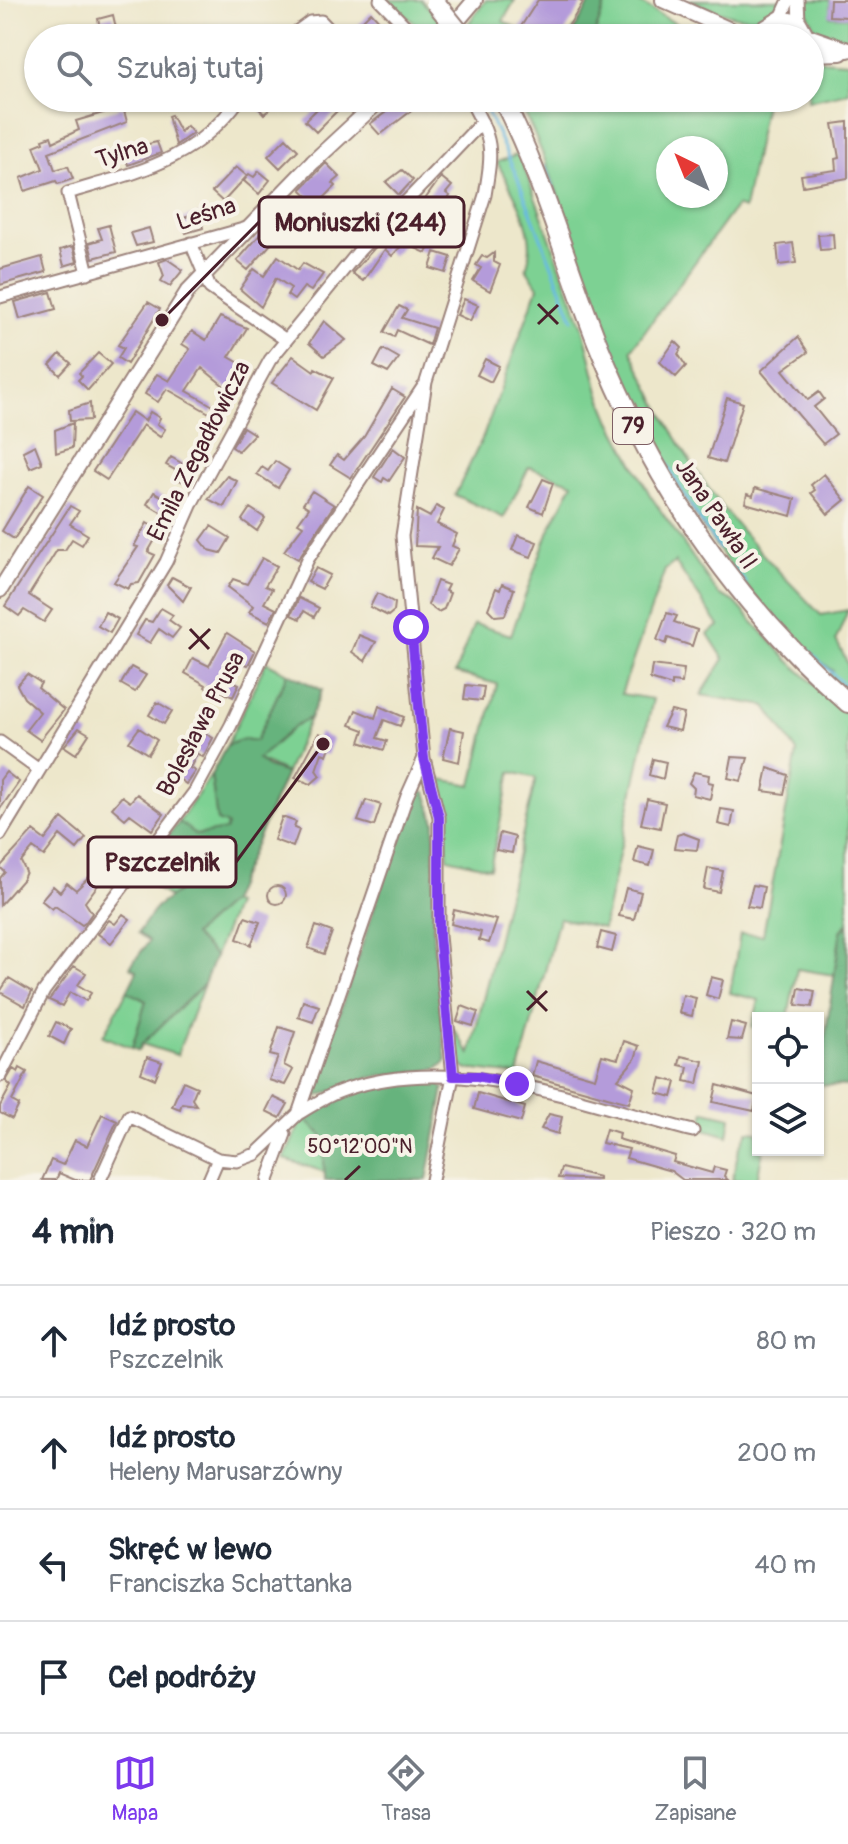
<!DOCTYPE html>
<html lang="pl">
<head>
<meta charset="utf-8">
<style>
	body { margin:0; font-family:Pangolin,sans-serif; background:#f6f6f7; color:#1f2937 }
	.controls { position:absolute; right:24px; bottom:24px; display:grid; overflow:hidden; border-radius:0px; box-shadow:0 2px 6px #0004 }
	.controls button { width:72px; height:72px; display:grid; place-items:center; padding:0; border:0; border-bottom:2px solid #e0e1e3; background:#fff; color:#1f2937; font:40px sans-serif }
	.compass { position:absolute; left:656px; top:136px; width:72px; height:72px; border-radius:50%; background:#fff; box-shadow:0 2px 6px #0004; rotate:317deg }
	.stop { position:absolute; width:24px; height:24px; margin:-18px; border:6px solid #7c3aed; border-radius:50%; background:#fff }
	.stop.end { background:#7c3aed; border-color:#fff; box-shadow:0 2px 8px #0008 }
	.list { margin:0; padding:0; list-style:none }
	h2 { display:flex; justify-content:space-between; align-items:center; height:104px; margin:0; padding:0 32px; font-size:34px }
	h2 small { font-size:26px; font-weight:400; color:#747a83 }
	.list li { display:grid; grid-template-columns:52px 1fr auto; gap:24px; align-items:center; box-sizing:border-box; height:112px; padding:0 32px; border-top:2px solid #e0e1e3 }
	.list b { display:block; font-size:30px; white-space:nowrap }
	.list p { margin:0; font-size:26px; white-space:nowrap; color:#747a83 }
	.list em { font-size:26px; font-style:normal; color:#747a83 }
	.icon { flex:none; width:44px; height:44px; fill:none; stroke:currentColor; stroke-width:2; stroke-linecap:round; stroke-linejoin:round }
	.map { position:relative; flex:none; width:848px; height:1180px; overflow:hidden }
	.search { position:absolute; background:#fff; box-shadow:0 2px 6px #0004; left:24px; right:24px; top:24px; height:88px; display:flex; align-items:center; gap:20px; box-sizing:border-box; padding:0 28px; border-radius:44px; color:#747a83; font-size:30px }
	.sheet { height:552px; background:#fff }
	nav { display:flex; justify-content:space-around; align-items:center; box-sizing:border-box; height:112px; border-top:2px solid #e0e1e3; background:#fff; font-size:22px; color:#747a83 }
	nav a { display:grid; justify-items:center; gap:4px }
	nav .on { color:#7c3aed }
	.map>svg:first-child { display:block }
	.green { fill:#7dd193; stroke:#64785f; stroke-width:2; fill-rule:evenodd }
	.forest { fill:#66b37d; stroke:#586954; stroke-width:2 }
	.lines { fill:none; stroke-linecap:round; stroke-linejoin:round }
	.stream { stroke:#67b9e3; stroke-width:3 }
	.building { fill:#b49bda }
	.minor-casing { stroke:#9c837b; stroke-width:15 }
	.tertiary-casing { stroke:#9c837b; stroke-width:18 }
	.primary-casing { stroke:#9c837b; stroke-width:22 }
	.minor { stroke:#fff; stroke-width:11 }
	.tertiary { stroke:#fff; stroke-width:14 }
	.primary { stroke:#fff; stroke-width:18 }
	.primary-bridge-casing { stroke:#9c837b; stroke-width:22; stroke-linecap:butt }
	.primary-bridge { stroke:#fff; stroke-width:18 }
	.route { stroke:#7c3aed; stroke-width:10 }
	.ticks { fill:none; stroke:#4a1f2b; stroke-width:3 }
	.labels { text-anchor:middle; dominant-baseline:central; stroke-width:8; stroke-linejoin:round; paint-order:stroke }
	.shield { fill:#f7f3e8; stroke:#7e5f64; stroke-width:2 }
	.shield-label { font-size:22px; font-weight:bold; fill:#4a1f2b }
	.street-label { font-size:24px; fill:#4a1f2b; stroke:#f7f3e8 }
	.ticks-label { font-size:20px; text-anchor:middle; fill:#4a1f2b; stroke:#f7f3e8; stroke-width:8; stroke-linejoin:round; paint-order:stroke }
	.leader { fill:none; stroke:#4a1f2b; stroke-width:3 }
	.callout-dot { fill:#4a1f2b; stroke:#f7f3e8; stroke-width:3 }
	.callout { fill:#f7f3e8; stroke:#4a1f2b; stroke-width:3 }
	.callout-label { font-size:26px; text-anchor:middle; font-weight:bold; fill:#4a1f2b }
</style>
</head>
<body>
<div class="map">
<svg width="848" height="1180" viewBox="0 0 848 1180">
	<rect width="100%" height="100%" fill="#f7f3e8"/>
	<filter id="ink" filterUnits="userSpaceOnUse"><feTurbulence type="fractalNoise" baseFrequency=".0125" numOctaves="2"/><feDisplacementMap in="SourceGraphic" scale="16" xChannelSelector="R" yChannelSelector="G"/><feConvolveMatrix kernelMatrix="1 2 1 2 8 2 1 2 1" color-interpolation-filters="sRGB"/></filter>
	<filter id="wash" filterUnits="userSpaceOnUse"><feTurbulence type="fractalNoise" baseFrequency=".006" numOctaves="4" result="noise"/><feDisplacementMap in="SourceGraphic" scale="32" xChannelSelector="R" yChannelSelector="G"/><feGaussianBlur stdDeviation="1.8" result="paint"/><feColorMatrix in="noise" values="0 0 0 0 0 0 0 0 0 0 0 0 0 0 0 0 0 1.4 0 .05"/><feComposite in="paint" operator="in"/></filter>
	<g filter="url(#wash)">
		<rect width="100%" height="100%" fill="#ede7cb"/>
		<path class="green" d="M388,0H421L443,23L432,34L426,33Z
			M486,0H515L503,21L535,38H479L468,24Z
			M607,0H634L691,32L710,38H593Z
			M690,0H782C762,33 719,12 690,0Z
			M807,0H830V16L848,17V40L816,29L808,14Z
			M820,60L848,62V92L808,101L810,63Z
			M517,98H766L744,209L736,206L631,350C656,402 682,454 717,500C748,542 786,578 821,615L848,610L836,640L848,664V692L829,676L833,671C721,585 646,446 599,314C573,243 552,165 517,98ZM668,148H716V196H668Z
			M519,154L583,327L599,392L610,419L650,495L718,594L735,602L787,659L848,715V923L841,931L834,975L797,969L788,1018H758V1028L752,1027L759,1000L730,993L740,934L763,935L797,752L766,706L701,695L724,659L708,634L719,626L675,562L665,570L621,694L653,699L603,928L559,918L518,1075L466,1069L457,1062L453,1028L470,1054L536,778L511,772L490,868L448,858L444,817L435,778L472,785L497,684L455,673L474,624L511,635L548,533L573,483L529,467L504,518L455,495L483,437L538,287L526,268C540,232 513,194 497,162Z
			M266,662L288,673L256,741L244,739L227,745Z
			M310,718L286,773L257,759L296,725Z
			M211,775L217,820L228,825L225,831L196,835L179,822Z
			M173,847L189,854L177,892L170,898L140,878L156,858Z
			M230,902L235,904L215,956L193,935Z
			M204,984L177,1055L142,1044Z
			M127,991L146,1001L132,1048L103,1036Z
			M705,1111L731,1117L728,1136L701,1128Z
			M303,1118L323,1136L328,1173L284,1159Z
			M748,1131L758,1132V1150H763L757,1180H732L739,1149Z"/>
		<path class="forest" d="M592,0H607L593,38H569Z
			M288,673L322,690L310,718L296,725L258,759L268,767L286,773L230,902L193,935L215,956L204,984L142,1044L139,1051L132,1048L146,1001L127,991L137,971L130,967L149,941L138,933L156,907L177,892L189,854L173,847L156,858L140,878L135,874L179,822L196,835L226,830L227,825L217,821L211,775L227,745L244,739L256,741Z
			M417,791L426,792L435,822L433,936L446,1062L437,1069L367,1078L311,1099L411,797Z
			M848,923V1086L818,1085L841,931Z
			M411,1081L439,1082L444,1089L427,1180H325L323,1136L303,1118C339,1096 369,1087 411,1081Z"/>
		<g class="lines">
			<path class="stream" d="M481,98L517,177L573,319
				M545,167C593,299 637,432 719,548
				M733,567L746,583
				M774,616L848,689"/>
		</g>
		<g id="blocks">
			<path class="building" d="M538,0H578L583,3L561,38H535L520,28Z
				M830,0H848V17L829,16Z
				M371,12L395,38H366L356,27Z
				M113,15L116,28L101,32L98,19Z
				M259,98H271L276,104L264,114L254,103Z
				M328,98H350L316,132L305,121Z
				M405,98H428L380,135L370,124Z
				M123,107L127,122L49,152L55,170L68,166L73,179L58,184L56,181L25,191L21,178L43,169L34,146L44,142L43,139L51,136L53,142L79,130L76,121Z
				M171,115L180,132L187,126L193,133L176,145L168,116Z
				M848,122V178L803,186L801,175L836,170L835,159L839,158L833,124Z
				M286,138L298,150L280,168L268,156Z
				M157,142L161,153L128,165L123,150Z
				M326,163L340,177L333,183L336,186L324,198L340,211L329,224L334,228L320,243L293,219L248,270L237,261L292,198L310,211L316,204L301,189Z
				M236,167L247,176L223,202L212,192Z
				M402,170L413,180L399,195L386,182Z
				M259,171L270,180L259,194L244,181L249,174L254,177Z
				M441,177L452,186L446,193L450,196L434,226L439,228L426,253L413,247L428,213L423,202Z
				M200,214L203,228L186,233L182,218Z
				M109,225L116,252L93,258L89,243L102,239L98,228Z
				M149,228L153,242L136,246L131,233Z
				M389,232L403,244L392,256L385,249L363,281L352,273Z
				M833,234L834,249L820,250L818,235Z
				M793,243L796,263L779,265L777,245Z
				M73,246L77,262L64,266L60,250Z
				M435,252L451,257L446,273L430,268Z
				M494,253V262L500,265L490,291L473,281L481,268L476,265L482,256L487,258Z
				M278,256L298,270L303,263L323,274L311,291L304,287L294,300L287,295L291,288L276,278L261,307L240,289L254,269L264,276Z
				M42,257L46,272L0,285V269Z
				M167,259L183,270L170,286L161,281L164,276L159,262Z
				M51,292L56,309L20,319L15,302Z
				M464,299L478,305L470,321L457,315Z
				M148,302L160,309L127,364L118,358L124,348L118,345Z
				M399,306L407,310L402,318L434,328L429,345L397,330L394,337L384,332Z
				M220,317L247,328L229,357L248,368L234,394L202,368L187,391L215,407L211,414L167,389L158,402L145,394L157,374L169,381L190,349L182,344L192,331L206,340Z
				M324,321L346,340L324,356L309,343Z
				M798,337L808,352L783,370L808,400L819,392L824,399L814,407L836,434L823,444L761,371Z
				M675,341L682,348L678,354L686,366L676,377L660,362Z
				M383,349L399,358L388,373L374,366Z
				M98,353L111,364L88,390L78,380L82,376L79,373Z
				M60,354L71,363L60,375L50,365Z
				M293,356L314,371L315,368L334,378L316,410L272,383Z
				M485,359L499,366L491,382L477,375Z
				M392,389L405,397L351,478L330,465L337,455L344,460L364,437Z
				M727,398L743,403L724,463L708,458Z
				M90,403L91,420L70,421L69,410Z
				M132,412L145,421L150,412L160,418L157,424L165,429L160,437L143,425L107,480L93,471Z
				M73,423L72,448L56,453L55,430Z
				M243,427L254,434L238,451L232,447Z
				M35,445L42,463L30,468L23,451Z
				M393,448L405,457L389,481L384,478L382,482L374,477Z
				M171,457L195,471L187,484L174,477L177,471L166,465Z
				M275,461L289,470L278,488L257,474L262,467L268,471Z
				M824,474L845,500L828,514L811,493L815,490L811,485Z
				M227,476L237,481L224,507L208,499Z
				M543,479L553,483L543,513L529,507Z
				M29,486L43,495L14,539L2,531Z
				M755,488L795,499L791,516L745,503L747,494L753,496Z
				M312,491L334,505L298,559L284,551L303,526L298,523L309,508L303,504Z
				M154,492L171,501L164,514L147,504Z
				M70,506L79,511L70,524L88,535L82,545L72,539L65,550H57L29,595L52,610L44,622L24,610L19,616L5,606Z
				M436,506L444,510L437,524L457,534L452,546L459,549L449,566L432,558L438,547L415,546L417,510L430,517Z
				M250,508L265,518L257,531L242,520Z
				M147,523L160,531L148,552L155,555L139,583L131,584L128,589L114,582L138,547L134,546Z
				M211,526L230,538L221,553L209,550L201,540Z
				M518,535L537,542L531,557L512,550Z
				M262,558L277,566L265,586L272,589L264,603L276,609L269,622L249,612L253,606L228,587L233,579L247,584Z
				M316,568L330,575L322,589L308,582Z
				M172,577L191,587L183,601L167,585Z
				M437,581L448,585L445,591L450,593L444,609L438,612L428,605Z
				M502,584L514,589L505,615L495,616L488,609L496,588L500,590Z
				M377,593L395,603L394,611L388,616L370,607Z
				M299,598L319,608L314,617L304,611L300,619L291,615Z
				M161,608L173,615L169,620L180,628L172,638L159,629L150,643L136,635L145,620L152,622Z
				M105,612L118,619L110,633L98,626Z
				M667,613L677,616L674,622L697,630L692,646L668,638L666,644L657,640Z
				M227,633L255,651L248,665L232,660L223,676L239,684L233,697L214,688L212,692L205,687L206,685L185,673L193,658L209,666Z
				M359,635L376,642L365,661L352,652Z
				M652,665L684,669L682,683L672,682V686L650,679Z
				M131,667L146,675L135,692L121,684Z
				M27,674L41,683L38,688L64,710L40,740L26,730L40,712L24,698L17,685Z
				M466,685L484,687L482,701L464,699Z
				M157,702L172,711L164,724L149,715Z
				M379,706L404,717L400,726L384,720L377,738L387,741L384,750L360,742L364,730L350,725L356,710L375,718Z
				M671,711L684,714L680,731L663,727Z
				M79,728L89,734L76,754L64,746Z
				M139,728L157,740L148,754L129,742Z
				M450,728L464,731L459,762L443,758Z
				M201,731L213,738L203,757L191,750Z
				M319,733L333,739L327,755L322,753L316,770L320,776L311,784L295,778Z
				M187,749L196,756L190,768L195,771L186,784L172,774Z
				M732,757L748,758L741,781L728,778Z
				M653,759L666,762L663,779L649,775Z
				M768,768L788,775L784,794L763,791Z
				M6,772L19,782L0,809V780Z
				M694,772L709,775L708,782L713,783L710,799L693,795L694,788L689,783Z
				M137,794L164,814L152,830L130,814L125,819L112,808L122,796L130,802Z
				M647,799L665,803L660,828L641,824Z
				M366,800L381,805L374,826L358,821Z
				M721,809L734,811L731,827L718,824Z
				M282,817L296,822L294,828L299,830L293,847L274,840Z
				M62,818L86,838L77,849L60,835L44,856L33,848L21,862L26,872L23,879L0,905V878L5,872L0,867L33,831L45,840Z
				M500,833L515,837L512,853L496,850Z
				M683,833L699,839L697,850L674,848L677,835Z
				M638,846L654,850L650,866L634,862Z
				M103,864L110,869L85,902L92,913L85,923L82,925L55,906L52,909L41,900L53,886L60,892L67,883L76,890Z
				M708,868L723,871L719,892L704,889Z
				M753,885L764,887L760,908L747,906Z
				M268 895a9 9 0 1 1 18 0a9 9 0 1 1-18 0Z
				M626,888L641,892L634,919L619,916Z
				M454,910L497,920L489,943L479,940L481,932L451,924Z
				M123,914L130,919L111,943L98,934L109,920L115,924Z
				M245,917L260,922L251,945L237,939Z
				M316,926L332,932L324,954L308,948Z
				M601,932L616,936L612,952L597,948Z
				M74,966L86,973L78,985L91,993L86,1001L70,992L62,1006L49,1000Z
				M711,977L723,980L718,999L706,995Z
				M9,978L32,992L25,1006L0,992Z
				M799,988L815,991L812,1007L796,1005Z
				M683,995L696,998L692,1016L679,1013Z
				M303,1001L319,1006L313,1022L298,1017Z
				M462,1006L478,1012L473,1026L457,1021Z
				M56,1022L71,1029L64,1044L49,1036Z
				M731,1022L746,1026L742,1040L727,1039Z
				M279,1027L295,1032L284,1065L293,1070L285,1085L269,1080L278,1057L270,1055Z
				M624,1041L639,1046L635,1059L618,1079L634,1087L629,1103L532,1076L536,1061L595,1078L602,1055L618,1059Z
				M681,1056L703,1061L698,1084L685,1081L688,1067L679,1065Z
				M147,1057L162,1062L155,1079L141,1073Z
				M20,1068L27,1072L12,1101L19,1105L12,1119L0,1113V1106L11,1086L6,1081L13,1069L18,1072Z
				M661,1078L676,1082L672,1097L657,1093Z
				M183,1081L197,1087L192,1099L196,1105L182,1103L180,1109L172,1106Z
				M717,1085L757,1096L754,1111L713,1102Z
				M478,1093L525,1107L521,1122L474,1109Z
				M273,1097L288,1104L280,1118L266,1111Z
				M102,1114L117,1121L90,1180H75L59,1173L56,1180H42L51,1160L63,1165L75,1140L87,1146Z
				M549,1114L562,1117L558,1134L541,1129Z
				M606,1129L619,1133L618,1139L675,1156L673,1162L712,1173L714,1167L726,1170L724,1176L728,1180H683L671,1171L626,1158L629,1149L602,1143Z
				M561,1168L599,1177V1180L558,1178Z"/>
		</g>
	</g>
	<g filter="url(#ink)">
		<use href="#blocks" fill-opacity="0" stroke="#9c837b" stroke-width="2"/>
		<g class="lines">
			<defs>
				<path id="minor" d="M380,0L417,38
					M798,0L799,22
					M781,18L789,0
					M288,38L310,22L321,21L337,38
					M191,243L210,288L286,340
					M88,273L68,193C137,172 196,161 240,98
					M0,297L247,228
					M0,742L39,770
					M0,835L166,562L193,501L270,360L359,251L482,122
					M0,1076L44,991L195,791L231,725L308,559L423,387
					M298,1114C312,1106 326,1096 341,1091C456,1050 581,1103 693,1131
					M100,1180L129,1116L218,1159
					M209,1180L218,1159L237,1161L256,1154L298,1114L407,796L424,758
					M268,1180L285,1134
					M432,1180L453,1076L439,936V817L424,758L402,536L426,382L485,195C493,147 493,141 469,98"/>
				<path id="tertiary" d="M663,0L748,38
					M808,36L848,50
					M443,38L475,0
					M761,38L765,28L781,18L799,22L808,38
					M810,54L841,53
					M0,590L188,291L313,162L382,98"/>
				<path id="primary" d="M502,98C542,175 565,261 597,342C653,482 734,603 848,703"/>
			</defs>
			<use href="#minor" class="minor-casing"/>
			<use href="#tertiary" class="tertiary-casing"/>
			<use href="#primary" class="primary-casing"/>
			<use href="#minor" class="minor"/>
			<use href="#tertiary" class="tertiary"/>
			<use href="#primary" class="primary"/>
			<defs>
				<path id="primary-bridge" d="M435,2L464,38"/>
			</defs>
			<use href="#primary-bridge" class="primary-bridge-casing"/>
			<use href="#primary-bridge" class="primary-bridge"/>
		</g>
	</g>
	<g class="lines" filter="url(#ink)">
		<path class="route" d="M411,627L424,758L439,817V936L453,1076H477L517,1084"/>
	</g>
	<path class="ticks" d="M538,304L558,324M538,324L558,305M190,629L209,649M189,649L210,629M527,991L547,1011M527,1010L547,991M345,1180L360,1166"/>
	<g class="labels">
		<rect class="shield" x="613" y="408" width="40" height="36" rx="6"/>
		<g class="shield-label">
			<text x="633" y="426">79</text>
		</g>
		<g class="street-label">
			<text transform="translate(122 153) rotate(-17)">Tylna</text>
			<text transform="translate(206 214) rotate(-18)">Leśna</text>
			<text transform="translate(199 451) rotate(-63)">Emila Zegadłowicza</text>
			<text transform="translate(716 514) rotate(56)">Jana Pawła II</text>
			<text transform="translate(201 724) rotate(-62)">Bolesława Prusa</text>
		</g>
	</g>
	<g class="ticks-label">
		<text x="360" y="1153">50°12'00"N</text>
	</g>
	<path class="leader" d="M162 320L259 222M323 744L236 862"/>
	<g class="callout-dot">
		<circle cx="162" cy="320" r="8"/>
		<circle cx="323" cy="744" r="8"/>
	</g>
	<g class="callout">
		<rect x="259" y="197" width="205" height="50" rx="8"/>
		<rect x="88" y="837" width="148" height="50" rx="8"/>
	</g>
	<g class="callout-label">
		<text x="361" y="231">Moniuszki (244)</text>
		<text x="162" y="871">Pszczelnik</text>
	</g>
</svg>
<div class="controls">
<button><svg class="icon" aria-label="locate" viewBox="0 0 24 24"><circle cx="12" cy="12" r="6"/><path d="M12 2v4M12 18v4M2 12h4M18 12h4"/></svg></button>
<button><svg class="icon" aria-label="layers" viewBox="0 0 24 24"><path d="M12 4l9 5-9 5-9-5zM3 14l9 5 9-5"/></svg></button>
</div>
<svg class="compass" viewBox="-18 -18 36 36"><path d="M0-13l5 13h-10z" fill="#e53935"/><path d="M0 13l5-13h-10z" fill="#747a83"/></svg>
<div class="stop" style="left:411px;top:627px"></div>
<div class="stop end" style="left:517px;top:1084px"></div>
<div class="search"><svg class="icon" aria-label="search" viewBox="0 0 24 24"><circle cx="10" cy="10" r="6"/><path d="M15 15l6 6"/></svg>Szukaj tutaj</div>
</div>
<section class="sheet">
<h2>4 min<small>Pieszo · 320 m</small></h2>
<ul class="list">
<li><svg class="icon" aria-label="ahead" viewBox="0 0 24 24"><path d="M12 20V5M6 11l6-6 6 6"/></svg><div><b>Idź prosto</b><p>Pszczelnik</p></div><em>80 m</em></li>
<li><svg class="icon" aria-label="ahead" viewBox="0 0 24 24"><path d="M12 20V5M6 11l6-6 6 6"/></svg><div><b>Idź prosto</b><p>Heleny Marusarzówny</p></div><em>200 m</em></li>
<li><svg class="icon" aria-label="left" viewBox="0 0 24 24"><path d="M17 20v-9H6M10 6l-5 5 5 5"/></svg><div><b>Skręć w lewo</b><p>Franciszka Schattanka</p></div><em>40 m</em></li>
<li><svg class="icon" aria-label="arrive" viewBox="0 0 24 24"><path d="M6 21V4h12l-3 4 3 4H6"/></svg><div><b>Cel podróży</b></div></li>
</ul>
</section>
<nav>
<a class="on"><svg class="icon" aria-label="map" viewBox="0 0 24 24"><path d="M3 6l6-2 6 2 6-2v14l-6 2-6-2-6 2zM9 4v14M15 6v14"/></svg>Mapa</a>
<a><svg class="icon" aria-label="directions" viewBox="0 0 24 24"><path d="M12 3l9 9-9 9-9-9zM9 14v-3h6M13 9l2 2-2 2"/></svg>Trasa</a>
<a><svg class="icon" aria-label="saved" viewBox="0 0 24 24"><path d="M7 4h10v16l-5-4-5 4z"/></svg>Zapisane</a>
</nav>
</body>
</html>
